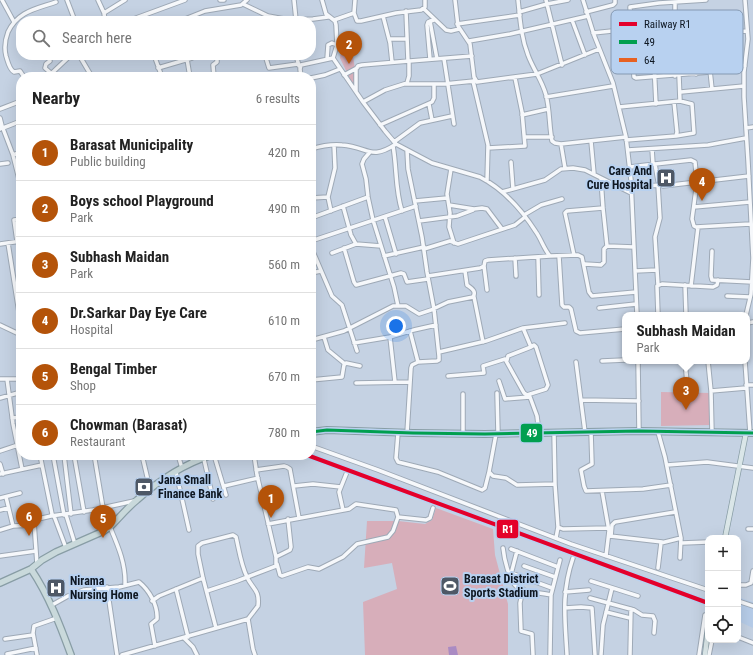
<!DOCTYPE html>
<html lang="en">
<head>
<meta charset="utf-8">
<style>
	body { margin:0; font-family:"Roboto Condensed",sans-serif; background:#f2f2f2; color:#222 }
	.controls { position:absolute; right:12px; bottom:12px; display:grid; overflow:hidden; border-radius:8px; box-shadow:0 4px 16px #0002 }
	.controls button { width:36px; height:36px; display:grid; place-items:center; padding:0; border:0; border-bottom:1px solid #e0e0e0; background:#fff; color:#222; font:20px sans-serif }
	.you { position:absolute; left:396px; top:326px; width:14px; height:14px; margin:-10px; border:3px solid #fff; border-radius:50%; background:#1a73e8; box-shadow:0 0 0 6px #1a73e833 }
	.badge { display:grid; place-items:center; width:26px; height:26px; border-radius:50%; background:#b45309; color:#fff; font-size:13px; font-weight:700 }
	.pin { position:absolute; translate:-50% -33px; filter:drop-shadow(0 1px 2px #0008) }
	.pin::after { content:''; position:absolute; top:21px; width:14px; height:12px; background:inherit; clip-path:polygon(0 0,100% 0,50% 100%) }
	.popup { position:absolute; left:622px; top:312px; width:128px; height:52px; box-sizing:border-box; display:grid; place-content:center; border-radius:8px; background:#fff; filter:drop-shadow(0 1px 3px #0005); font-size:13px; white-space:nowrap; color:#767676 }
	.popup b { font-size:15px; color:#222 }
	.popup::after { content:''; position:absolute; left:50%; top:100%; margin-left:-8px; border:8px solid transparent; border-top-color:#fff }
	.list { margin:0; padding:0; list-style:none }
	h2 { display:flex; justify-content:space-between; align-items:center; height:52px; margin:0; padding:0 16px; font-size:17px }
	h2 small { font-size:13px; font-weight:400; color:#767676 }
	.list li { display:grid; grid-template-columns:26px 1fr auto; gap:12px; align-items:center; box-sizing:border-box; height:56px; padding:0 16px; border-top:1px solid #e0e0e0 }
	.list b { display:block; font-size:15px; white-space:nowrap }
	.list p { margin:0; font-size:13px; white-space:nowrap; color:#767676 }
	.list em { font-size:13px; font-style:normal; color:#767676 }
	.icon { flex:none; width:22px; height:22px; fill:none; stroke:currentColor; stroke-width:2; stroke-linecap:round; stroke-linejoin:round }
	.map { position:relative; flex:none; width:753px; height:655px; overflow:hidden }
	.search { position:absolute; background:#fff; box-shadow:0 4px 16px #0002; left:16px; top:16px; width:300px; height:44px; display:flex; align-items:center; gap:10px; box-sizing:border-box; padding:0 14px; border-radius:16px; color:#767676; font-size:15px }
	.panel { position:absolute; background:#fff; box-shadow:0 4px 16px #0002; left:16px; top:72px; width:300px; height:388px; border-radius:16px }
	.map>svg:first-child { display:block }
	.built { fill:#b7cde9 }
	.green { fill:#d7aeba }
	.water { fill:#aa8bc3 }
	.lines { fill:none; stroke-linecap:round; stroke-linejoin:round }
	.minor-casing { stroke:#9ea9b6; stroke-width:5.5 }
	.major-casing { stroke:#889da5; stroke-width:6 }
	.highway-casing { stroke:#889da5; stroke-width:8 }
	.minor { stroke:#f6f8fb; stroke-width:3.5 }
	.major { stroke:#dae6e8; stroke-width:4.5 }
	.highway { stroke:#c9d9db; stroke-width:5.5 }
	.bus-1-casing { stroke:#b8d1f0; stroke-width:6 }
	.bus-1 { stroke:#019f4f; stroke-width:3 }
	.rail-1-casing { stroke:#b8d1f0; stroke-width:7 }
	.rail-1 { stroke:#e4002b; stroke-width:4 }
	.labels { text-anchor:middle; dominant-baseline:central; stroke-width:4; stroke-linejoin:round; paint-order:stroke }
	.poi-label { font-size:12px; font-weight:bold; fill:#0e1722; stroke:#b8d1f0; text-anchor:start }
	.key { fill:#b8d1f0; stroke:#8599b2; stroke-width:1 }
	.key-label { font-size:11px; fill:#0e1722 }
	.line-badge { stroke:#b8d1f0; stroke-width:1.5 }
	.badge-label { font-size:11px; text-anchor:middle; font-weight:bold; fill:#fff }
</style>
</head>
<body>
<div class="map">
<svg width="753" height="655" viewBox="0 0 753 655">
	<rect width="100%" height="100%" fill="#c5d2e3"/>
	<path class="built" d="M738,597L753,602V628L738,621Z"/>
	<path class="green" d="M351,43L355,69V84L351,81L340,58L342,45Z
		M661,392L711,393V425L661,426Z
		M436,508L493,529L495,555L508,604V655H365L363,602L397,589L392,563L364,568L367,521H398L425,524L432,520Z"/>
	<path class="water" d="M456,646L458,655H449L448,647Z"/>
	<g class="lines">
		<defs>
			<path id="minor" d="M2,0L14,22
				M67,0L75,21
				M98,0L104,13L105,21
				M220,0H224
				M294,0L296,20
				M322,0L326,14L335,21L336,25L337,45L333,58
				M455,0L458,26L470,44L474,77L477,82L537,74L599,49
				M518,0C520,19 521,37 528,55C533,69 542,80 546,95C550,110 549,126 552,141L555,143L561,144L626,137
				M546,0L562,65
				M583,0L594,35L613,83L626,137L631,180L637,315
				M706,0L659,3L630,7L634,77L636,78L710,72
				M745,0L748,39L744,72V97L748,161L753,258L751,294L746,315
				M675,2V36L672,44L675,76
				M243,4L268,16L295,21
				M424,9L446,30L451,31L459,29
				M406,11L408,61
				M519,12L547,4L568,0
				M586,12L613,5L615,3V0
				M104,13L125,0
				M354,13L357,21H361L396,13L421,10L425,7V0
				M383,16L390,43L392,62
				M294,20L313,19L328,17
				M334,20L354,13L355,0
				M572,20L585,55
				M128,21L185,0
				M180,21L205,11L241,5L247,0
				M430,21L437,59
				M652,23L656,104
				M457,24L520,15
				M727,32L725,61L728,64L745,66
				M593,33L631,29
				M706,33L712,89
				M389,39H407
				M469,41L510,34L588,16
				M47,55L50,61L46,64L45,68L53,75
				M79,55L92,77
				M154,55L162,77
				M265,55L269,68L298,64
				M296,55L299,66
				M187,59L190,77
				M327,59L328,45L332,43L337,45
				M430,59L427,25L428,22L434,20
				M444,59L454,124
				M158,68L192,58L194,55
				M696,74L692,35L696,34L747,31
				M344,75L357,68
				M24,77L20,71L14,72C9,69 8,62 6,56C4,48 5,40 8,32C18,11 36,9 56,2
				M54,77L53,72L71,55
				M214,77L213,65L217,62V57L220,55
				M301,77L300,69L301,65L333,58L363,102L385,131L396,144L432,163L480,177C503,189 522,210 536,232C541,239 544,249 550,256L578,255L582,257L589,292L592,296L636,292
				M311,78L325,75L340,69
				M473,81L488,145L487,181
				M405,84H444L474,81
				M356,91V69L358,66L362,65L409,61
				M681,92L744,86
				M546,97L613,86
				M363,102L385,90L407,83L409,76V62L410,61L472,56
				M429,104L432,120
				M619,107L680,101L679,75
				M0,109L21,101
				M522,115L548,109
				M0,118L2,126L0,129
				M380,125L432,102L434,98V84
				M2,126L13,155L21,152
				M3,128L21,121
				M746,128L753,127
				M676,136L694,133L692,104L680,101
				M525,137H552
				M626,140L676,136L677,132L674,102
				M591,141L594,174
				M394,142L420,123L452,116
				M561,144L565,168
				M393,146C397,168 395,190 402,211
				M488,148L525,146L522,112L515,78
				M311,149C321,146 332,144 342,145C369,147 370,161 396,144
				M652,149L653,164
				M407,150L408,169L422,237L427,272L434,309L439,356V360L437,361L418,362L412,365L411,368L407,433
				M628,150L708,145L746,138
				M370,152L364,159L362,164L366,179L368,197L373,220L394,287L398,306
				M13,155L21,187
				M511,162L513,189
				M0,164L8,163
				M655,164L691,160L695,162L697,182L692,219L694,226L696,227L750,224
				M630,167L655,164L658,181L663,186L749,176
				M451,169L447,194L450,213L449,227L454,243
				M658,185L660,218L655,237L658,285
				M631,187L660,185
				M502,192L545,180L561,169L573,168L585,170L631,193
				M311,198L328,197
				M415,201L447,198
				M449,205L474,209L482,208L487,209L502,229
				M343,206L351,235L356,244L381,246
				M694,207L750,202
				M331,211L328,197L335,168L334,145
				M524,215L541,205L562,199
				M385,217L396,254
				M311,218L368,197
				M419,221L457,216L473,210
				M17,241L14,220L21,219
				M311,241L416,206
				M8,243L21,325
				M0,244L21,241
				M607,246L634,247
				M311,247L332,296L342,305L357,351
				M344,248L354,282L356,285L401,273L404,274L407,282L428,279
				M424,249L450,241L458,244L515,225L525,217
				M712,251L711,276L712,280L752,282
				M332,253L356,244
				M574,255L565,213L567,211L603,208
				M384,256L424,247
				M559,256L562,305L564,307H569L571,309L576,331L580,333L625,329
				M538,257L539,295
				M515,258L516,276
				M585,264L601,265L604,262V249L607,246L603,208L601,179
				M484,266L487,290
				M635,271L657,270
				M311,273L321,271
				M428,276L480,268L484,266L485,261L488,260L550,256
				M685,285L686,315
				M691,286L698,227
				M727,296L750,297
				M474,297L483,342
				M599,308L636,304
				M658,315L657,286L662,284L713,287L717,285L718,280
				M747,323L753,322
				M0,325L21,335
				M410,331L418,362
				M311,337L312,339H315L344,331L393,306H406L419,314L431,310L448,302L473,297C477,291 471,288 467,285L465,271
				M324,337L328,350L345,364
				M354,343L390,337
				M439,352L486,341L523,328L565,323
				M507,360L508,356L531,347L523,328
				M602,361L625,360
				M638,361L639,431
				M685,361L687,383
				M708,361L711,391L712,433
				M745,361L750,433
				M576,362L585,432
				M448,376L484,373L483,366L505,359L524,393L530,397L537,416L539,433
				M0,379H21
				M7,379L13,424L22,469
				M311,380L342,377L344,365L346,363L360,366
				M499,381L505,399L530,397
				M395,382L390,337C405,332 420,328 436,325
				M356,383L410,382
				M746,385H753
				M711,391L746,388
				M497,393L498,433
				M527,395L546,389L548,385L536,347L534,345L531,347
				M0,398L21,392
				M581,400L639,401
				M12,418L21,417
				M591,432L592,464L581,470L584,486L586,491L643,489L671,485
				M658,432L665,457L681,538L680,558
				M398,433L396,458L398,462L438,472L482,490L485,488L489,472
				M463,434V394
				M496,434L489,472L493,476L506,478L517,485L555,484L554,433
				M311,446L378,470L571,544L708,590
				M0,451L21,444
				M53,455L64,515
				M64,455L71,514
				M74,455L84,512
				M142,455L150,489
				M178,455L182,468
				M191,455L193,462
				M203,455L213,499
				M214,455L226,495
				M95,460L103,508
				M0,464L3,474
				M667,465L707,462L753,468
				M256,470L284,466L287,467L290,469L299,518
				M176,472L189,530
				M0,474L42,465
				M555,484L558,527L563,529L608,528
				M224,486L258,478
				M294,486L313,484L341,487
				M602,491L609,531L606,556
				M6,497L13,526L33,525
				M0,498L20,493
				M0,510L8,508
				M343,510L339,492L347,472
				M66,515L75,544
				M51,516L93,510L134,501
				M54,516L66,548
				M268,524L349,509L356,504L396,510L398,517L426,520L430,518L433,508
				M110,527C118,546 126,564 125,585
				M748,529H753
				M0,530L13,526
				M610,536L662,542
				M611,536L612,525L615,522L675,512
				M556,538L558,527
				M682,543L708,542
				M503,548C504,558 509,581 517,587C523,592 543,593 551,595
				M511,549L558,567
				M0,556L36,551
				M276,557L290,550L291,547L288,519
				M37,564L34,522L38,519L51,516L52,514L40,455
				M277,564L280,575L282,576L308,567L319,569L343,557L357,544L388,537L393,531L398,517
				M524,566L555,577
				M658,568L661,543L681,538
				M511,573L552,588
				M511,574L517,551
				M591,581L638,596
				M738,585H746L751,583L753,571
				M107,587L117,655
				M176,589L188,637
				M523,589L520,603L521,631L532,634L533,655
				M207,591L237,581L276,566V557L257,475L254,455
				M565,592L589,590
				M590,598L634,610L642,615L653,616L655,621L654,633
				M152,601L159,596L203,578
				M738,601L753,606
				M52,605L68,596L84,590L119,587L139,582C149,590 158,605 157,619L151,624L155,646
				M565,608L581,607L592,608L595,655
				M606,612L630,618
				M216,628L203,578L198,554V546L202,543L233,535L236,537C239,550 241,565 247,577C252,589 260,589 258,606L248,619L253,649L255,655
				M738,637L753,643
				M184,638L193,647L197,655
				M5,639L33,635
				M7,654L36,648
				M37,655L33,633L34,626L57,618
				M122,655L248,619
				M550,655L551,595L560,560
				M567,655C565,619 561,593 573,558
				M601,655L603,625L612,588
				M630,655L631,609
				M699,655L705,615L708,616
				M709,655L712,640"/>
			<path id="major" d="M725,538L746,433
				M705,655L708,629"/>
			<path id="highway" d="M311,432L327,430L413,433L485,434L639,431L753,433
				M31,569C49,596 60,625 71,655
				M0,583L31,569L42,560L56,552L104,531L110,527C119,518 127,508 137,500C158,481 184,464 212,455"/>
		</defs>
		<use href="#minor" class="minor-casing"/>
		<use href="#major" class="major-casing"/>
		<use href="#highway" class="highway-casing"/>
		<use href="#minor" class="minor"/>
		<use href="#major" class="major"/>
		<use href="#highway" class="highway"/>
		<defs>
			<path id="bus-1" d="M311,432L327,430L413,433L485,434L639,431L753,433"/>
		</defs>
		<use href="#bus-1" class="bus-1-casing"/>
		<use href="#bus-1" class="bus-1"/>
		<defs>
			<path id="rail-1" d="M307,455L708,603"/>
		</defs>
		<use href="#rail-1" class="rail-1-casing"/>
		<use href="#rail-1" class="rail-1"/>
	</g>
	<defs>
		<symbol id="hospital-square" viewBox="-11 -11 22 22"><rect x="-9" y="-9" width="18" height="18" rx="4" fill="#4e5866" stroke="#b8d1f0"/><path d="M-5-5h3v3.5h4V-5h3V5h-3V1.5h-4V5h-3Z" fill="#fff"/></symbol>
		<symbol id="bank-square" viewBox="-11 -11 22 22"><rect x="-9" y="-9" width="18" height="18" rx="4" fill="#4e5866" stroke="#b8d1f0"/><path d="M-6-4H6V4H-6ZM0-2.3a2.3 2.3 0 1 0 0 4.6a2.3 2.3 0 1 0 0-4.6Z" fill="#fff"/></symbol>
		<symbol id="stadium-square" viewBox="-11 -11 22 22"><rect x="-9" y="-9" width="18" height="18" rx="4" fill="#4e5866" stroke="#b8d1f0"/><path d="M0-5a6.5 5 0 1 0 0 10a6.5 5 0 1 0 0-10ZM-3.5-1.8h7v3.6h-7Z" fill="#fff"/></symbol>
	</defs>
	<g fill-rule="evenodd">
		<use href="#hospital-square" x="655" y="167" width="22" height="22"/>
		<use href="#bank-square" x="133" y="476" width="22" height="22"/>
		<use href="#stadium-square" x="439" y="575" width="22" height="22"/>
		<use href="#hospital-square" x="45" y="577" width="22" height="22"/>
	</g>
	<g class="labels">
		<g class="poi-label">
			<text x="652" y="171" text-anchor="end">Care And<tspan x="652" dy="14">Cure Hospital</tspan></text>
			<text x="158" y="480">Jana Small<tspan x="158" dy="14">Finance Bank</tspan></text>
			<text x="464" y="579">Barasat District<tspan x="464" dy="14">Sports Stadium</tspan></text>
			<text x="70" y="581">Nirama<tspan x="70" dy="14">Nursing Home</tspan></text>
		</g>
	</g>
	<rect x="611" y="10" width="132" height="64" rx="6" class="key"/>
	<rect x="619" y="22" width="18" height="4" fill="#e4002b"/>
	<rect x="619" y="40" width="18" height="4" fill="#019f4f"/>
	<rect x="619" y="58" width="18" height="4" fill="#e76122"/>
	<g class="key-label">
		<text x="644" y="28">Railway R1</text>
		<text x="644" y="46">49</text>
		<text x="644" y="64">64</text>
	</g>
	<g class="line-badge">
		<rect x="520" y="423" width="23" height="20" rx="4" fill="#019f4f"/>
		<rect x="496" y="519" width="23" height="20" rx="4" fill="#e4002b"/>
	</g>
	<g class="badge-label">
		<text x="532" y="437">49</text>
		<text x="508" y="533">R1</text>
	</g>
</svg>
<div class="controls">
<button>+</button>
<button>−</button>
<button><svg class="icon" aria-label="locate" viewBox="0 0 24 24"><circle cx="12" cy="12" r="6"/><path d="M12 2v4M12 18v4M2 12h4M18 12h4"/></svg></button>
</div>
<div class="you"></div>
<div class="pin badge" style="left:271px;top:518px">1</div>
<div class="pin badge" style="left:349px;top:64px">2</div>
<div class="pin badge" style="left:686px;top:410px">3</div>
<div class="popup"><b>Subhash Maidan</b>Park</div>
<div class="pin badge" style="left:702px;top:201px">4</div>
<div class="pin badge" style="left:103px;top:538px">5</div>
<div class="pin badge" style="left:29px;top:536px">6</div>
<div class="search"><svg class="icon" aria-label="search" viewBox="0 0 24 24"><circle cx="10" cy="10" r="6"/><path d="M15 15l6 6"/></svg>Search here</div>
<section class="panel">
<h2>Nearby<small>6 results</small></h2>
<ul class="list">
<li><span class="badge">1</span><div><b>Barasat Municipality</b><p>Public building</p></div><em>420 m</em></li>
<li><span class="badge">2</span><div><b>Boys school Playground</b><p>Park</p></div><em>490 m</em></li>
<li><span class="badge">3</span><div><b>Subhash Maidan</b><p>Park</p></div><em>560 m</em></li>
<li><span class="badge">4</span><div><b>Dr.Sarkar Day Eye Care</b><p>Hospital</p></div><em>610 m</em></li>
<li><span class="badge">5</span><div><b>Bengal Timber</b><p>Shop</p></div><em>670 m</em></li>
<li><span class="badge">6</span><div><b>Chowman (Barasat)</b><p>Restaurant</p></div><em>780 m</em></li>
</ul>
</section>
</div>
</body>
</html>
